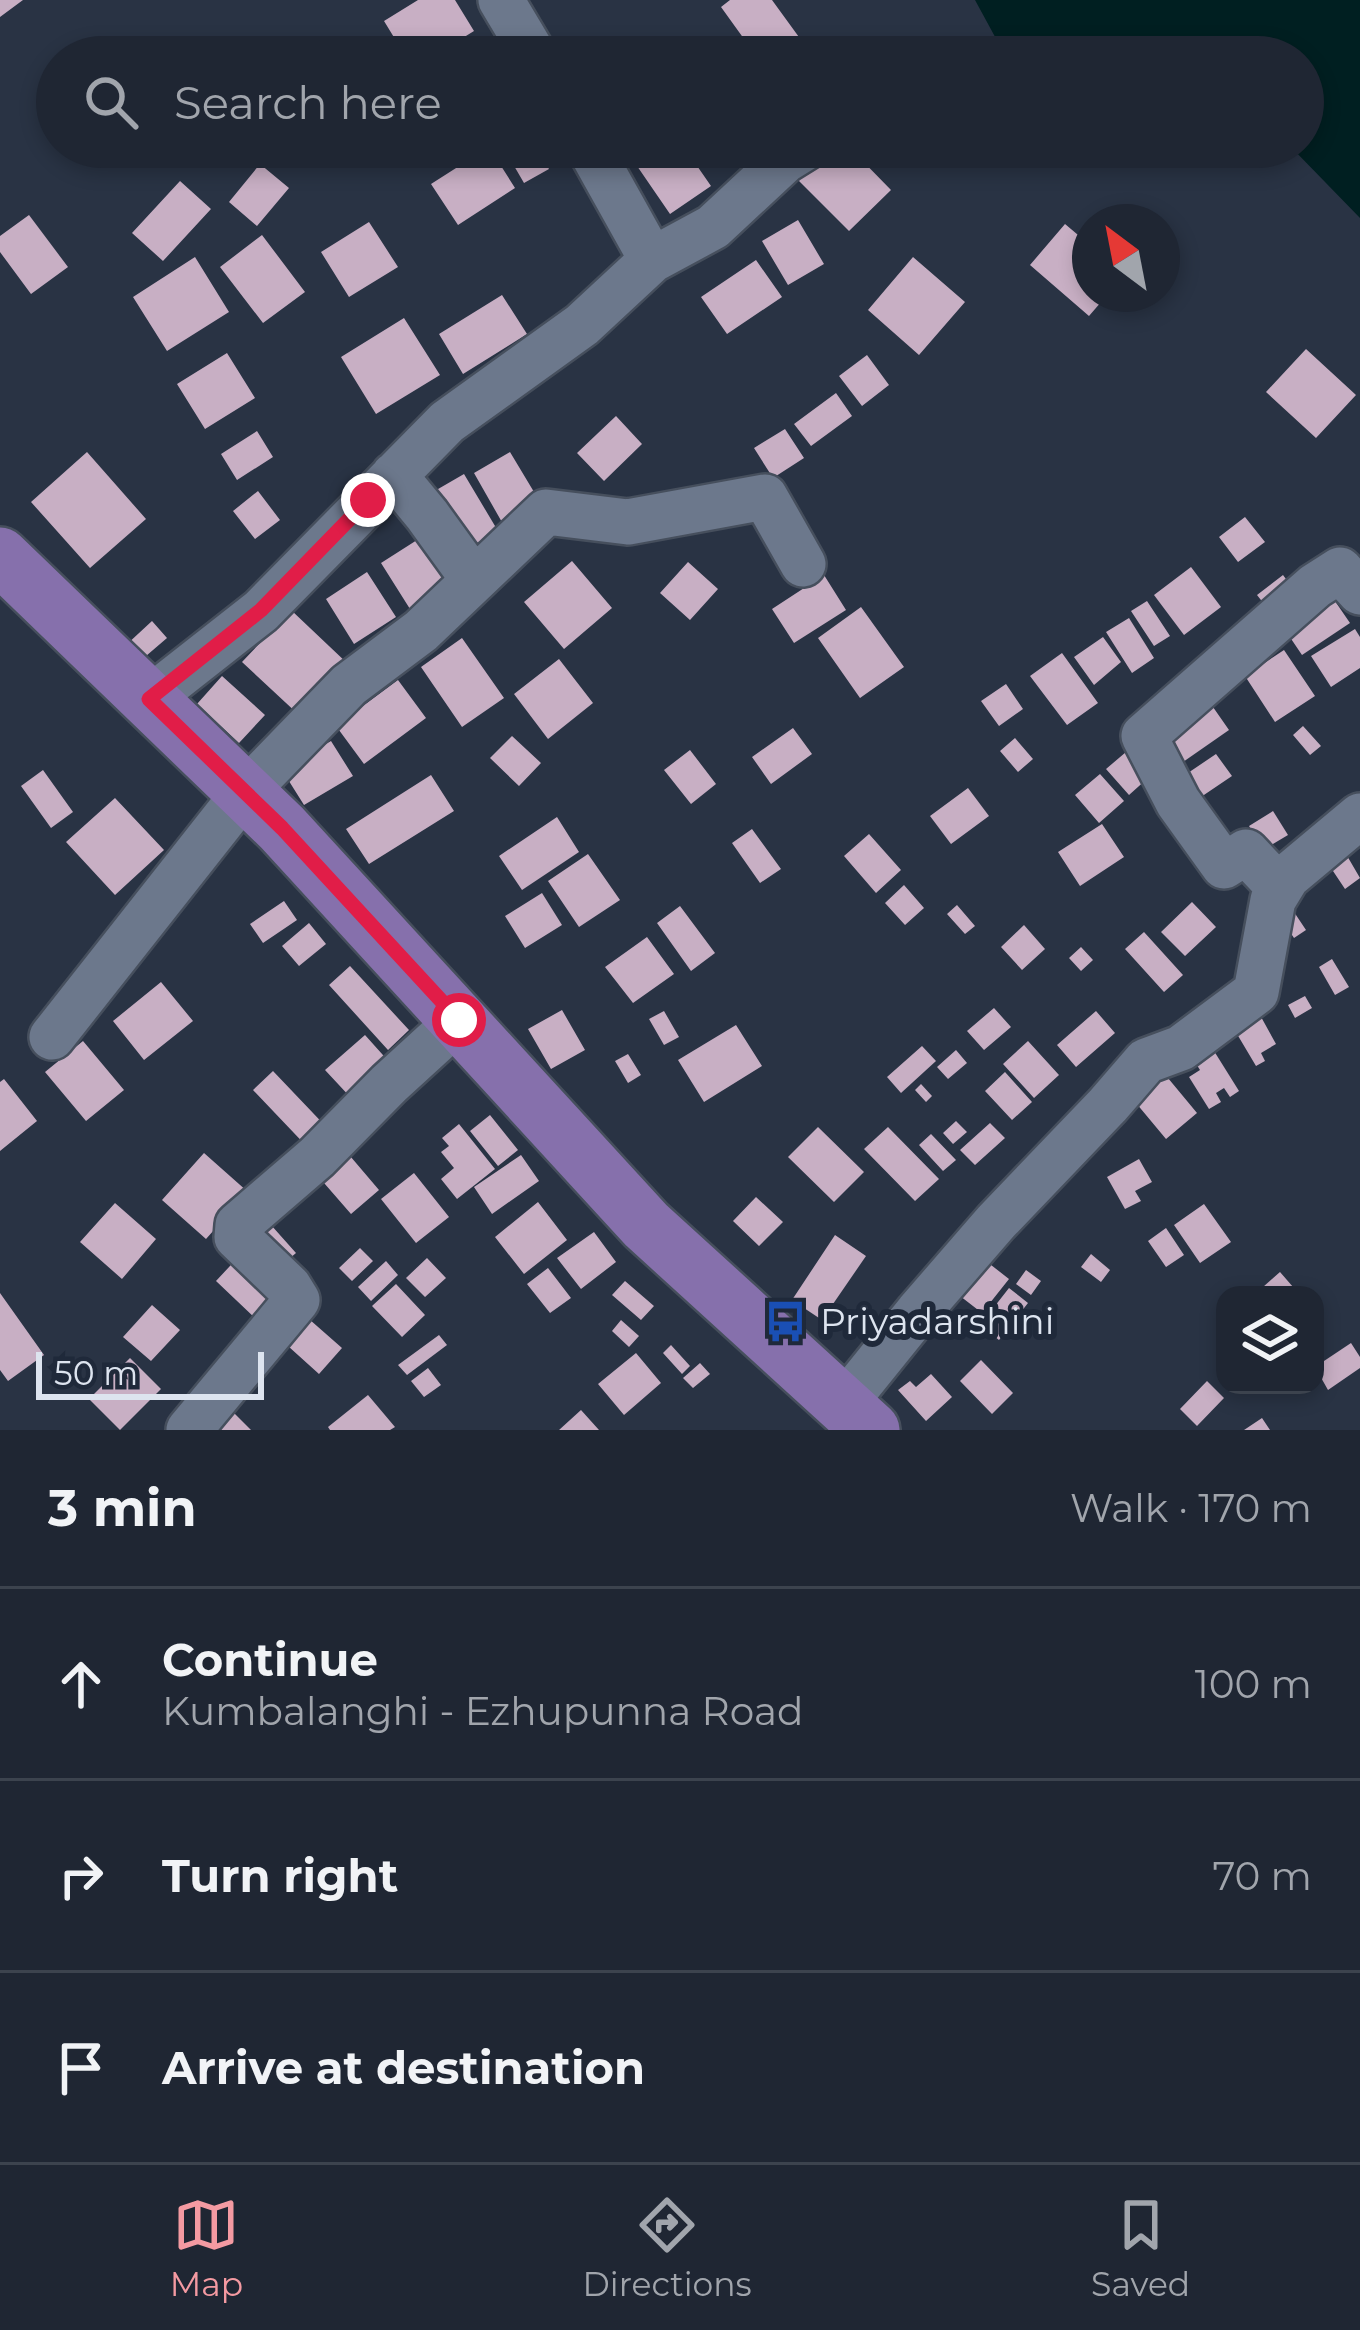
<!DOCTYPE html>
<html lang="en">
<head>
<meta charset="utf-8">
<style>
	body { margin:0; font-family:Montserrat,sans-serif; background:#272e3b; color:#f1f3f6 }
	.controls { position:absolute; right:36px; bottom:36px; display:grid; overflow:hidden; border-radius:24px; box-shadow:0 6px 18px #0003 }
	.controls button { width:108px; height:108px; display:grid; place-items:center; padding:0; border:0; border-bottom:3px solid #3c434e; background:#1f2633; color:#f1f3f6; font:60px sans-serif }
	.compass { position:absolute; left:1072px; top:204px; width:108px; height:108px; border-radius:50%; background:#1f2633; box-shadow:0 6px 18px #0003; rotate:328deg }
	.scale { position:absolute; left:36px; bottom:30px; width:228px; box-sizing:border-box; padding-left:12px; border:6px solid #dde4ef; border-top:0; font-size:33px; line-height:42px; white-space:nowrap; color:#dde4ef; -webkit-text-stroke:9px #1f293a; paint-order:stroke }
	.stop { position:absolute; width:36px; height:36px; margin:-27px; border:9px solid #e11d48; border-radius:50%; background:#fff }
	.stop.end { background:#e11d48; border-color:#fff; box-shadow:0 3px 12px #0008 }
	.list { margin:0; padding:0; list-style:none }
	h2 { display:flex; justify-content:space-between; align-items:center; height:156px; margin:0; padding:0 48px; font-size:51px }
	h2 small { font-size:39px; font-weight:400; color:#a1a5ac }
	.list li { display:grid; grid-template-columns:78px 1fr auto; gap:36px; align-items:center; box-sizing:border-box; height:192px; padding:0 48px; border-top:3px solid #3c434e }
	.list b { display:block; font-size:45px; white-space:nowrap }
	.list p { margin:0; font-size:39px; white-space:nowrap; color:#a1a5ac }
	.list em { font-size:39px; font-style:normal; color:#a1a5ac }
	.icon { flex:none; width:66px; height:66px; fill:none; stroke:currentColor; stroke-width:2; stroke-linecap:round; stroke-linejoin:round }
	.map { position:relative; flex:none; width:1360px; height:1430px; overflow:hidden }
	.search { position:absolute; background:#1f2633; box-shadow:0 6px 18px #0003; left:36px; right:36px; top:36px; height:132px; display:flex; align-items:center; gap:30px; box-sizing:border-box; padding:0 42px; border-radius:66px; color:#a1a5ac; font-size:45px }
	.sheet { height:732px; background:#1f2633 }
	nav { display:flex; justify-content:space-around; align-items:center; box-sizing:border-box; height:168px; border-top:3px solid #3c434e; background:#1f2633; font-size:33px; color:#a1a5ac }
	nav a { display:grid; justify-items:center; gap:6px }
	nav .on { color:#f49aa2 }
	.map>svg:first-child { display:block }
	.water { fill:#001f21 }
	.building { fill:#c8afc4 }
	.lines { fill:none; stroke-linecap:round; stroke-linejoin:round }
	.minor-casing { stroke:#464f5d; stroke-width:50 }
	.major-casing { stroke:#464f5d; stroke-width:62 }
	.minor { stroke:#6c788c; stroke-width:45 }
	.major { stroke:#8670ac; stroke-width:57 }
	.route { stroke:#e11d48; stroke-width:15 }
	.labels { text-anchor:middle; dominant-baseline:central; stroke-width:12; stroke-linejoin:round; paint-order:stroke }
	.poi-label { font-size:36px; fill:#dde4ef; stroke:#1f293a; text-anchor:start }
</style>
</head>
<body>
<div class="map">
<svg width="1360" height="1430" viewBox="0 0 1360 1430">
	<rect width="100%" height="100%" fill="#293344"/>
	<path class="water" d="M975,0H1360V218L1291,147H1303V57H1006Z"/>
	<path class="building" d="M0,0H23L0,17Z
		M418,0H455L474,31L432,57H406L384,21Z
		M730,0H772L804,44L786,57H757L721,7Z
		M489,147L515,188L458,225L431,184Z
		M503,147H536L549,169L524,183Z
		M624,147H684L711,186L670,214Z
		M825,147H849L891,190L849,231L795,177Z
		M260,164L289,188L257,226L229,202Z
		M180,181L211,209L163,261L132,233Z
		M29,215L68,267L31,294L0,252V236Z
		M798,220L824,264L788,285L762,241Z
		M369,222L398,267L349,297L321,252Z
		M1065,224L1090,245V294H1108L1089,316L1030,265Z
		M262,235L305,292L263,323L220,267Z
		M195,257L229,312L167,351L133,297Z
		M913,257L965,302L919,355L868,310Z
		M756,260L782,297L727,334L701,297Z
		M502,295L527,334L463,374L439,334Z
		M404,318L440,375L376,414L341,357Z
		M1306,349L1356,395L1316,438L1266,392Z
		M227,353L255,398L205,429L177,384Z
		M867,355L889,385L862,406L839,376Z
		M836,393L852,416L811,446L794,424Z
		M616,416L642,444L604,481L577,453Z
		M785,429L804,458L773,478L754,448Z
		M257,431L273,457L237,480L221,454Z
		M87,452L146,519L90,568L31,502Z
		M510,452L540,502L503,524L474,473Z
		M464,474L498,531L459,553L426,496Z
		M258,491L280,520L255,539L233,511Z
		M1245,517L1265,542L1238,562L1219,537Z
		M428,533L457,579L410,609L381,563Z
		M572,561L612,608L564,649L524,602Z
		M688,562L718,589L690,620L660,593Z
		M1191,567L1221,607L1184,635L1154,595Z
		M367,572L396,617L354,644L326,599Z
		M824,575L846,610L794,643L772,609Z
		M1283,575L1294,590L1268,609L1257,595Z
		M1326,588L1350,623L1302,655L1279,621Z
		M1147,601L1170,636L1154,646L1131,611Z
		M861,607L904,667L860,698L818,638Z
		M291,610L348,664L300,716L242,662Z
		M1129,618L1154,658L1132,673L1106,632Z
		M152,621L167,638L139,662L125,646Z
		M1355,629L1360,637V668L1331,687L1311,656Z
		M1103,637L1121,662L1094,685L1074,657Z
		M462,638L504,698L462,727L421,667Z
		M1284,650L1315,696L1275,722L1245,676Z
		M1062,653L1098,703L1067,725L1030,676Z
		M559,659L593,703L548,739L514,694Z
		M222,676L265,715L239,743L197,704Z
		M398,680L426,718L364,764L336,726Z
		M1006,684L1023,709L999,726L981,701Z
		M1206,697L1229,730L1183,762L1160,729Z
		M1303,726L1321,746L1310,755L1293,735Z
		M793,728L812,754L771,784L752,757Z
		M512,736L541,763L519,786L490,758Z
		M1015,738L1033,759L1018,772L1000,751Z
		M331,741L353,776L304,805L282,770Z
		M690,750L716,784L691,804L664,770Z
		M1126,752L1148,778L1129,795L1106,769Z
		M1216,754L1232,776L1198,799L1182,777Z
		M43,770L73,812L51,828L21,786Z
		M1100,774L1124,801L1099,823L1075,795Z
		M431,775L454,811L369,864L346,829Z
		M968,788L989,816L951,844L930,816Z
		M115,798L164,850L115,895L66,842Z
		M1273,811L1288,835L1263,850L1249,826Z
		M557,817L579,852L522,890L499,856Z
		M1102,824L1124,857L1080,886L1058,852Z
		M752,829L781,869L760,883L732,843Z
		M869,834L901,870L876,893L844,856Z
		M588,854L620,900L579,927L548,881Z
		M1346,854L1360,878L1345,889L1329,865Z
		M904,885L924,908L905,925L885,903Z
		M542,893L562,925L525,948L505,916Z
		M284,901L297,920L263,943L250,924Z
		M1192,902L1216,927L1185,956L1161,932Z
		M957,905L975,926L965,934L947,914Z
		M680,906L715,953L691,971L657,923Z
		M1294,912L1306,930L1294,938L1282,920Z
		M309,923L326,944L299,966L282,946Z
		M1024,925L1045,949L1022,970L1001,947Z
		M1144,932L1183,975L1164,992L1125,949Z
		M647,937L674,974L633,1003L605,967Z
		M1081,947L1093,960L1081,971L1069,958Z
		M1332,959L1349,987L1335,995L1319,967Z
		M350,966L409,1030L388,1050L329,985Z
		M161,982L193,1021L144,1060L113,1021Z
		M1305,996L1312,1008L1295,1018L1288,1005Z
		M994,1008L1011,1027L984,1050L967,1031Z
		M562,1010L585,1050L551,1069L528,1029Z
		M664,1011L679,1037L664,1045L649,1019Z
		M1096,1011L1115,1033L1076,1067L1057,1045Z
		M1260,1015L1276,1044L1261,1053L1265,1061L1256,1066L1234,1029Z
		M736,1025L762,1066L704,1102L678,1060Z
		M365,1035L391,1064L352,1099L325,1070Z
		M83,1041L124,1090L86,1121L45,1072Z
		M1028,1041L1059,1075L1034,1098L1003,1064Z
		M922,1046L936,1061L901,1093L887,1077Z
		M956,1050L967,1063L948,1079L937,1067Z
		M1214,1051L1239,1091L1230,1097L1224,1088L1216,1093L1221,1102L1209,1109L1189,1077L1200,1070L1195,1062Z
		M628,1054L641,1075L628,1083L615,1061Z
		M1158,1066L1197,1113L1166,1139L1126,1091Z
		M273,1071L333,1134L313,1153L253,1090Z
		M1005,1072L1032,1102L1012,1120L985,1091Z
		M4,1079L37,1121L0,1151V1082Z
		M921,1084L932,1096L926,1102L915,1090Z
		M490,1115L518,1150L498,1166L470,1131Z
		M956,1121L967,1132L953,1144L943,1133Z
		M990,1123L1005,1138L975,1165L960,1150Z
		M459,1124L495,1169L457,1199L441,1179L454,1168L441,1152L449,1146L442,1138Z
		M818,1127L864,1172L834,1202L788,1157Z
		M888,1127L939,1179L915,1201L864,1149Z
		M931,1134L956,1160L943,1171L919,1145Z
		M339,1143L379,1190L351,1214L311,1168Z
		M204,1153L248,1192L206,1239L162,1200Z
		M521,1155L539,1181L492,1214L474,1187Z
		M1139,1159L1152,1182L1135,1191L1141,1201L1125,1209L1107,1177Z
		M414,1173L449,1217L416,1243L381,1199Z
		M756,1197L783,1222L759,1246L733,1221Z
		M538,1202L567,1240L524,1274L495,1237Z
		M115,1203L156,1239L122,1279L80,1242Z
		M1204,1204L1231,1242L1200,1263L1174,1225Z
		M263,1216L296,1253L276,1270L243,1232Z
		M1166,1228L1184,1255L1166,1267L1148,1241Z
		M594,1232L616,1262L581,1289L557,1258Z
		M835,1235L866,1256L822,1320L792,1300Z
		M360,1248L373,1261L352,1281L339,1268Z
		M243,1252L284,1291L256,1319L216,1281Z
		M977,1254L1009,1279L982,1313L951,1289Z
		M1091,1254L1110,1270L1101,1282L1081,1267Z
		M427,1258L446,1278L425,1297L406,1278Z
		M386,1261L398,1275L371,1301L358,1287Z
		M548,1268L571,1298L550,1313L527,1284Z
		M1026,1270L1041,1281L1031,1295L1016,1284Z
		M1280,1272L1300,1295H1254Z
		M625,1281L654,1306L641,1320L612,1295Z
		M396,1284L425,1315L402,1337L372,1306Z
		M1009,1288L1028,1303L999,1340L980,1325Z
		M0,1293L44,1355L8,1381L0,1370Z
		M152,1305L180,1330L151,1361L123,1337Z
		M301,1312L342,1348L319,1374L278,1337Z
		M621,1320L639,1336L629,1347L612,1331Z
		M439,1335L447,1345L407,1375L398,1365Z
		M1351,1343L1360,1357V1368L1328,1390L1315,1367Z
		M671,1345L690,1366L682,1374L663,1353Z
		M636,1353L661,1383L624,1415L598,1384Z
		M130,1358L161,1389L120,1430L89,1399Z
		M981,1360L1013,1393L992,1414L960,1381Z
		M700,1363L710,1374L693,1388L683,1378Z
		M428,1368L441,1385L424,1397L411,1381Z
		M931,1374L952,1397L926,1421L898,1390L910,1381L916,1387Z
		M1207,1381L1224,1398L1197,1426L1180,1409Z
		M368,1395L395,1427L390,1430H330L328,1427Z
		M581,1410L599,1430H559Z
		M233,1412L251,1430H215Z
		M1262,1418L1270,1430H1244Z"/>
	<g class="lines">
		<defs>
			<path id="minor" d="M501,0L535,57
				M652,260L713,227L785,160L806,147
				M394,475L427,515L474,580
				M149,699L261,611L447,422L582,325L652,260L589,147
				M1280,888L1246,852L1224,866L1178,802L1144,736L1315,586L1340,570L1360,592
				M52,1037L245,792L349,685L421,631L546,512L628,522L765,497L803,564
				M843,1405L918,1312L996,1222L1108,1105L1146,1061L1181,1048L1256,992L1273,900L1287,877L1360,816
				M189,1430L297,1300L289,1287L237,1237L238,1225L317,1157L389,1084L459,1020"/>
			<path id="major" d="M0,556L282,828L646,1225L871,1430"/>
		</defs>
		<use href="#minor" class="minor-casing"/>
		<use href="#major" class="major-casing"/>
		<use href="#minor" class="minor"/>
		<use href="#major" class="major"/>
	</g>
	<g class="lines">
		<path class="route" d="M368,500L261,610L149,699L282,828L459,1020"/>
	</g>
	<defs>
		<symbol id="bus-bare" viewBox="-9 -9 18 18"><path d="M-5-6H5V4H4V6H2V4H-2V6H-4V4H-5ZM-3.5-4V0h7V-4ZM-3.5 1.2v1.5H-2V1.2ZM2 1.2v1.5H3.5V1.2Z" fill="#1a4fb4" stroke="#1f293a" stroke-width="2.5" paint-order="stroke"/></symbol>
	</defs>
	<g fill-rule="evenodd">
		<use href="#bus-bare" x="756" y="1292" width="59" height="59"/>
	</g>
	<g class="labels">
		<g class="poi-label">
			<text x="820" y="1321">Priyadarshini</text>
		</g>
	</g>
</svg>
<div class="controls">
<button><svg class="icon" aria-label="layers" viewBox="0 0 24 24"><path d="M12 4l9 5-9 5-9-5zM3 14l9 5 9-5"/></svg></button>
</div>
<svg class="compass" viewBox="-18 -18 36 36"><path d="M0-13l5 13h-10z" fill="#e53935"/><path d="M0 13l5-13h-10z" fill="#a1a5ac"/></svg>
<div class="scale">50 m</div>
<div class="stop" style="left:459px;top:1020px"></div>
<div class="stop end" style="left:368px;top:500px"></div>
<div class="search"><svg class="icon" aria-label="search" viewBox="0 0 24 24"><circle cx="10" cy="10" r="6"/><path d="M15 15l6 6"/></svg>Search here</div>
</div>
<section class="sheet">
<h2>3 min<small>Walk · 170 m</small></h2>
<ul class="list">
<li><svg class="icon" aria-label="ahead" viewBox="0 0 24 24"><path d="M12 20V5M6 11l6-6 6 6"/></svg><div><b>Continue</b><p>Kumbalanghi - Ezhupunna Road</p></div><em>100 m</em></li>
<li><svg class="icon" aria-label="right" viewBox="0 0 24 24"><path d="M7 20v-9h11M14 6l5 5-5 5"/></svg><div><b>Turn right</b></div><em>70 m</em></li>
<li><svg class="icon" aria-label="arrive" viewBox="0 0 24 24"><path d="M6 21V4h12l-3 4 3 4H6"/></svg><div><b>Arrive at destination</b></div></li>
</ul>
</section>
<nav>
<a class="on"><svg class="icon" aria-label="map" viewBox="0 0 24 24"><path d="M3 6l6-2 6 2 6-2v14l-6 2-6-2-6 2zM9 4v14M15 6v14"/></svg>Map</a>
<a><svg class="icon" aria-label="directions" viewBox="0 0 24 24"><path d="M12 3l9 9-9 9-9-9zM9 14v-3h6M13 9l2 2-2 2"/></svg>Directions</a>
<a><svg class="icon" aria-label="saved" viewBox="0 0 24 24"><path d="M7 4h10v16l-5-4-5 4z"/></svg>Saved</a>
</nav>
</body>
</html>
